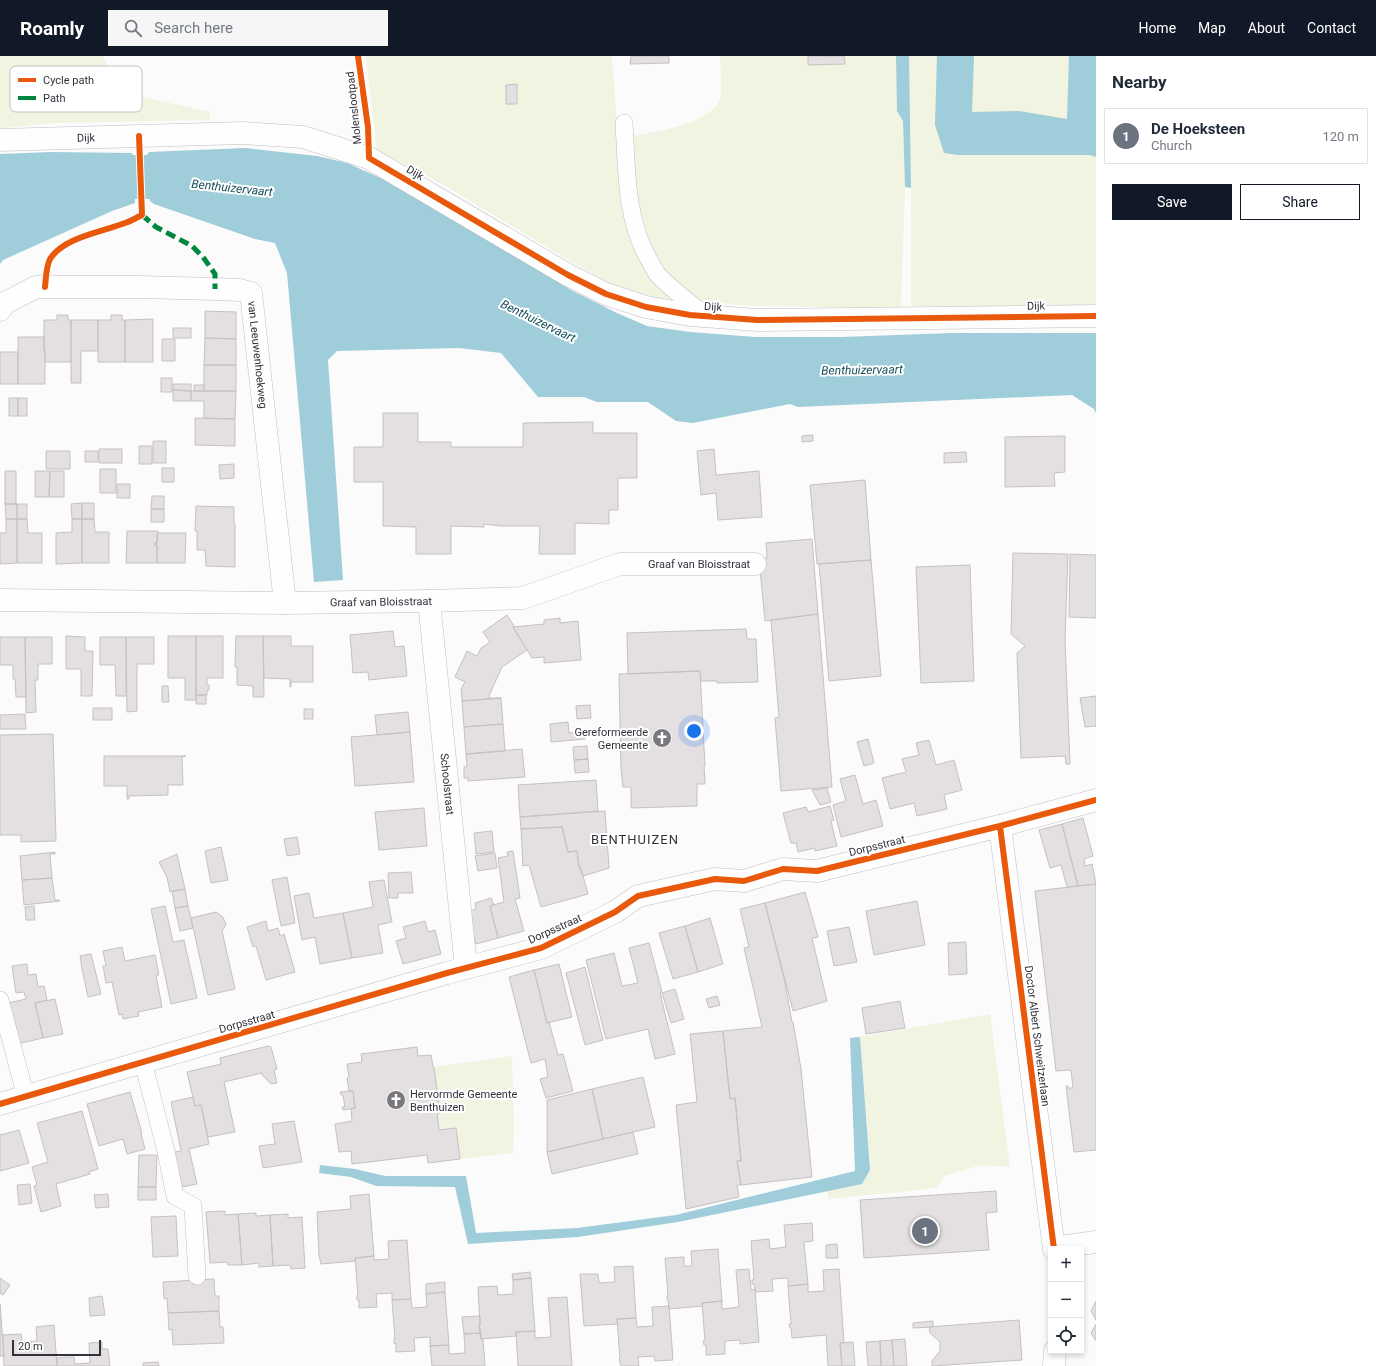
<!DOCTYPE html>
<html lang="en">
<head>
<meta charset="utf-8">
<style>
	body { margin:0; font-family:Roboto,sans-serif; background:#f6f6f7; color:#1f2937 }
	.controls { position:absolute; right:12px; bottom:12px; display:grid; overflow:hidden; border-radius:0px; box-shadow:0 2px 6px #0003 }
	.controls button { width:36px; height:36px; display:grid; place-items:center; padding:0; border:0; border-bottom:1px solid #e0e1e3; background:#fff; color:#1f2937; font:20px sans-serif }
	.scale { position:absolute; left:12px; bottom:10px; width:89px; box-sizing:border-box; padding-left:4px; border:2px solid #33313b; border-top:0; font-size:11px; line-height:14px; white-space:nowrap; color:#33313b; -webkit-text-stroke:3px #fff; paint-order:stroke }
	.you { position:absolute; left:694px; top:675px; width:14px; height:14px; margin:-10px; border:3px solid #fff; border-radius:50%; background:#1a73e8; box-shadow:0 0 0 6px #1a73e833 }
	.badge { display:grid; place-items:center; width:26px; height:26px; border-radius:50%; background:#111827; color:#fff; font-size:13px; font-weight:700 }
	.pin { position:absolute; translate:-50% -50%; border:2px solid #fff; box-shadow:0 1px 4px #0006 }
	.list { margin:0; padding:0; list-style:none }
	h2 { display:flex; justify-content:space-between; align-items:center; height:52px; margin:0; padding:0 16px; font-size:17px }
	h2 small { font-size:13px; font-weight:400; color:#747a83 }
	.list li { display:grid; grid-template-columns:26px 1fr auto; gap:12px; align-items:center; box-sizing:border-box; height:56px; margin:0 8px 8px; padding:0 8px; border:1px solid #e0e1e3; border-radius:0px }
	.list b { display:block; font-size:15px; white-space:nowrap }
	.list p { margin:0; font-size:13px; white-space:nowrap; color:#747a83 }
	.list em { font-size:13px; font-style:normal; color:#747a83 }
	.actions { display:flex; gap:8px; padding:12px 16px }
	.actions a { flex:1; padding:9px 0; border:1px solid #111827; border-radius:0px; text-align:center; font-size:14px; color:#111827 }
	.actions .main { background:#111827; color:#fff }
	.icon { flex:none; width:22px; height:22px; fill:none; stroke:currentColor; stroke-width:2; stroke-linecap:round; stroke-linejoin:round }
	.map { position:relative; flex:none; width:1096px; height:1310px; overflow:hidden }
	header { display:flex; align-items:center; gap:24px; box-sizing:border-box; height:56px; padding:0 20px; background:#111827; color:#fff }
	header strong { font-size:19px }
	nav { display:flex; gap:22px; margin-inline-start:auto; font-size:14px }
	.search { width:280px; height:36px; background:#f6f6f7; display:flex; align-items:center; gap:10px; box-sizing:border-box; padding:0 14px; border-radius:0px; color:#747a83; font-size:15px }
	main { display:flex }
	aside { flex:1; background:#fff }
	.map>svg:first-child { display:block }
	.green { fill:#f0f4e0 }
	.water { fill:#9fcdd9 }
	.building { fill:#e4dfe1; stroke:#c6c0c2 }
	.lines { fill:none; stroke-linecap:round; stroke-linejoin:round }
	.service-casing { stroke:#c0bec3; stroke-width:18 }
	.minor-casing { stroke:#c0bec3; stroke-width:23 }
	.tertiary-casing { stroke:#c0bec3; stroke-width:23 }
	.service { stroke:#fefefe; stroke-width:17 }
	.minor { stroke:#fefefe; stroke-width:22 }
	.tertiary { stroke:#fefefe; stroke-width:22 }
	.quiet { stroke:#00873e; stroke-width:5; stroke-dasharray:10 5; stroke-linecap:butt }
	.cycleway-casing { stroke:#fff; stroke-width:8 }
	.cycleway { stroke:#e8590c; stroke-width:6 }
	.labels { text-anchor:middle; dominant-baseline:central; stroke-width:4; stroke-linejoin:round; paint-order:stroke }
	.street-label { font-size:11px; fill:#33313b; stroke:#fff }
	.poi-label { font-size:11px; fill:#33313b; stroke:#fff; text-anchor:end }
	.water-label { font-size:12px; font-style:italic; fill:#154f5c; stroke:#fff }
	.quarter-label { font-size:13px; letter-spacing:1px; fill:#33313b; stroke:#fff }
	.key { fill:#fff; stroke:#c2c1c4; stroke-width:1 }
	.key-label { font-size:11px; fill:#33313b }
</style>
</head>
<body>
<header>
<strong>Roamly</strong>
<div class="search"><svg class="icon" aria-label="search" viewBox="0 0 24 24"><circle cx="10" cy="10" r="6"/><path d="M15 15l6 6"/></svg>Search here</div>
<nav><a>Home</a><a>Map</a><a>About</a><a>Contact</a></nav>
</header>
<main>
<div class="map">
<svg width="1096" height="1310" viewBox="0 0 1096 1310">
	<rect width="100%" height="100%" fill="#fbfbfb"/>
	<path class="green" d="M0,0H103L111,19L129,38L210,56V64L57,67L0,72Z
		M366,0H612L618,83C644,77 710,71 720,43C723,37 720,8 720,0H896L897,55L903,65L905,131L901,252L755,250L660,242L626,236L563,201L447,131L391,101L377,96Z
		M909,0H1096V251L911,250V132Z
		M990,958L1010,1111L981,1109L944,1120L936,1132L829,1143L827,1135L862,1128L870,1114L860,981Z
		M512,1000L514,1073L513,1097L460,1103L456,1072L439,1074L437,1057L440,1056L434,1011Z"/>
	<path class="water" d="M896,0H909L911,132L905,131L903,65L897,55Z
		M937,0H974L972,56L1019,55L1067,63L1069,0H1096V101L1090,99H958L944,97L935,69Z
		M246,92L317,100L347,107L394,128L509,196L571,234L617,257L647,270L690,276L755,281H841L952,277H1096V357L1094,353L1072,339L798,351L790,348L693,367L676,365L648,346H597L584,341H538L501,297L459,292L337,295L328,304L343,524L314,526L287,217L275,187L255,183L154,148L150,145L149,143H135V147L112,155L3,204L0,208V98L51,96L132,97L133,99H147L149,96Z
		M860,981L870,1114L862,1128L678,1166L578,1181L468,1188L455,1131L376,1130L351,1121L319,1117L320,1109L355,1113L385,1120H466L476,1177L577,1172L676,1159L855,1115L850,982Z"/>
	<path class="building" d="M631,0H669V7L630,8Z
		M808,0H844L845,8L808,9Z
		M517,28V48H506V29Z
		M205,255L236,256V283L205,282Z
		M57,259H68V264H71V306H45V295H44V264H57Z
		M111,259H122V264H125V306H98V264H111Z
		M153,263V306H125V264Z
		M71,264H98V295H81V327H71Z
		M173,272H191V282H173Z
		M18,281H44V295H45V328H18Z
		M205,282L236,283V309H204Z
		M162,283H175V305H162Z
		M0,296H18V328H0Z
		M204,309H236V335H204Z
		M161,322H172V336H161Z
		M173,328H191V335L173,334Z
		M194,329H204V335H194Z
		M173,334L191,335V345H173Z
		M191,335H236L235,363L204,362V345H191Z
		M9,342H18V360H9Z
		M18,342H27V360H18Z
		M383,357H418V386H451V391H523V367L593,366V377H637V422H618V454H609V468L575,467V498H539L540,470H501L484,468V471L451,470V498H416V471L383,470V426H354V391H383Z
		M195,362L235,363V390L195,389Z
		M813,379V385L802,386V380Z
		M1065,380V416L1054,417L1055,430L1005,431V381Z
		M153,385H166V407H153Z
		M139,390H152V408H139Z
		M99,393H122V407H99Z
		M714,393L716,419L759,415L762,461L718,464L716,437L701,439L697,395Z
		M46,395H70V413H46Z
		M85,395H98V406H85Z
		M966,396L967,406L944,407V397Z
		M234,408V422L220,423L219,409Z
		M162,412H174V426H162Z
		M100,413H116V437H100Z
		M5,415H16V448H5Z
		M35,415H50L49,441H35Z
		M50,415H64V441H49Z
		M865,424L871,504L817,508L810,429Z
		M117,428H130V442H117Z
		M152,440H164V453H151Z
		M82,447V463H72L71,448Z
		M82,447H94V463H82Z
		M5,448H17V463H6Z
		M17,448H27V463H17Z
		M196,450L234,451V467L235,468V511L206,510L205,494H197V475H195Z
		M151,453H164V466H151Z
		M6,463H17V507L0,508V477H6Z
		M17,463H27L28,477H42V507H17Z
		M72,463H82V507L56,508V477L72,476Z
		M82,463H94L95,476H109V507H82Z
		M127,475H158L157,487H155V489H157V507H126Z
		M157,477H186L185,507H157V489H155V487H157Z
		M812,483L818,558L765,565L759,503L767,502L766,487Z
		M1013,497L1068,498L1065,584L1070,708H1066L1065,700L1021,702L1017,597L1025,590L1011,578Z
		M1070,498L1096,499V562L1069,561Z
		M871,504L881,620L829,625L819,508Z
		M970,509L974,625L921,627L916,511Z
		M818,558L832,731L781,735L775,662L779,661L771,564Z
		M507,559L514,570L513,571L527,594L502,611L489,640V642H501L462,645L461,633L465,626L455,621L467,595L477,600L481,592L490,586L483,576Z
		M560,562V567L578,565L581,604L544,607V601L532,602L513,571L544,568V564Z
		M745,573H746L747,583H756L758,626L717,627V625H701L700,615L628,618L627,577Z
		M393,575L395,591L404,590L407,620L369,624L368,616L353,617L350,579Z
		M66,580L85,581V595H93L92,640H81V613H66Z
		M168,580H196V644H185V622H168Z
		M196,580H223V622H207V629H209V634H207V639H196Z
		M236,580H263L264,641H253V630L237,629V611H235Z
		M263,580H291V590H313V626H291V631H290V623L264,622Z
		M0,581H25L26,641H16L15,623H13V609H0Z
		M25,581H52V608H38V624H35L36,656L26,657Z
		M100,581H126V640H116L115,609H100Z
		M126,581H154V608H137V655L127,656Z
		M700,615L705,710H704L705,728H697V750L631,752V731H623L621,713L619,618Z
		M162,630H168L169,646H162Z
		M196,639H206V648H196Z
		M1096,640V671V670L1085,671L1080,642Z
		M501,642L503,668L464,671L462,645Z
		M590,649L591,662L577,663L576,650Z
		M93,652H112V664H93Z
		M304,653H313V663H304Z
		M408,656L410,676L377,679L375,659Z
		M25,658L26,673H0V659Z
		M568,666L569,677L585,676V683L551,686L550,668Z
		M503,668L505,695L466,698L464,671Z
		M410,676L414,726L355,730L351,681Z
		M53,678L56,785L21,786V779H0V679Z
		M868,683L874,707L864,710L857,686Z
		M929,684L936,709L954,704L962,734L944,739L947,753L917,760L914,747L890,753L882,722L906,716L902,703L919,699L916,687Z
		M587,690L588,703L574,704L573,691Z
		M522,693L525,721L468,725V722H464V711L467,710L466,698Z
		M104,700H186L182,701L183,729H168V739L129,740V743H127V730H104Z
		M588,703L589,716L575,717L574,704Z
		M855,719L863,748L876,744L883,770L841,781L833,749L846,745L840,723Z
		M596,724L598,755L520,761L518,729Z
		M827,732L831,746L820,749L812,734Z
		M830,750L834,764L831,765L837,790L815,795V792L798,796L796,787H791L783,757L806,751L808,756Z
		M424,752L427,790L379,794L375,756Z
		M605,755L609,812L583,820L579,811L577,795L568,796L562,771L521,773L520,761Z
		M1083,762L1093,800L1084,803L1085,810L1092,808L1096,828L1078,830L1062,768Z
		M1062,768L1078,830L1067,831L1061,809L1050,812L1039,774Z
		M562,771L568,796L577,795L579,811L581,813L588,838L541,851L529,809L523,810L521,773Z
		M492,775L494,796L476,798L474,777Z
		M297,781L300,798L287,800L284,783Z
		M221,791L228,824L211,827L205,795Z
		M513,795L520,842L515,843L524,875L498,882L490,850L504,846L498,802L508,800L507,796Z
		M55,796V798H50L52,822L22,824L20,800Z
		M495,797L497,812L478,815L475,800Z
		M177,798L185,833L170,836L167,821L159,806Z
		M411,816L413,837H398V842H389L388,817Z
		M287,821L295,867L281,870L272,824Z
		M52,822L55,844H59L60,845L24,849L22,824Z
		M384,824L392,866L378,869L383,897L352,902L343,857L373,851L369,826Z
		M1096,828V1094L1074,1096L1066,1030H1068V1032H1073L1071,1014L1056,1015L1035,835Z
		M185,833L188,850L175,852L172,835Z
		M805,836L818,881L812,882L827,945L793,955L765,847Z
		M309,837L314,862L343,857L352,902L320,908L315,881L302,884L294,840Z
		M491,842L494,849L490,850L498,882L476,888L467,856L476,853L475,847Z
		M917,845L925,889L874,899L866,855Z
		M765,847L785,927L792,966H793L801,1013L812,1121L741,1129L737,1105H741L735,1042L730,1043L723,975L762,971L744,892L749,891L740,853Z
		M34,850L35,864H26L25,851Z
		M165,850L173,886L184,884L197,942L171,948L151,853Z
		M188,850L193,872L180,875L175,852Z
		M216,856L223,861L226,869L222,875L235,933L208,939L191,862Z
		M710,862L723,908L698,916L685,870Z
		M266,865L268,875L278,872L280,880L284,878L295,916L266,924L256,890L253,891L247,871Z
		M425,865L428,876L435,874L441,898L403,908L396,885L406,882L403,871Z
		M685,870L698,916L673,923L659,877Z
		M849,871L857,906L834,910L827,875Z
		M966,886L967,918L949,919L948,887Z
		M649,887L662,936L660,937L675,998L655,1003L648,973L606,983L586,904L614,897L622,930L638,927L629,892Z
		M122,891L125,905L155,899L159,919H156L162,951L138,956L139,960L123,963L122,958L119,959L112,926L106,927L103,910H106L103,895Z
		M91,898L101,938L88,941L82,913L80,900Z
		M27,908L28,919L36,918L38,931L44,930L47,944L35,947L43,982L17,988L8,947L26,943L24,936L16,937L12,910Z
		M559,908L572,961L547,967L534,914Z
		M585,911L603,984L585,989L566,917Z
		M534,914L547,967L549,966L558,999L563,998L573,1035L546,1042L540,1023L548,1021L545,1003L531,1007L509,921Z
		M675,933L684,963L671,967L662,937Z
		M717,940L720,949L709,952L706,943Z
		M55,943L63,978L43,982L35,947Z
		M900,945L905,972L866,978L862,952Z
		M723,975L730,1043L735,1042L741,1105H737L741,1129H737L739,1141L686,1153L676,1049L697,1046L690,978Z
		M268,990L271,991L277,1013L274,1014L277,1027L271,1028L262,1019V1017L224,1026L235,1076L208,1081L201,1049L195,1050L187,1016L221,1008L220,1002Z
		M417,991L418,1000L431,999L433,1011H434L440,1057H437L439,1074L456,1072L460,1103L428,1107L427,1099L352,1108L351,1095L339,1096L335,1068L352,1065L351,1053L355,1052L353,1035H349L347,1022L349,1021L347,1008L362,1006L361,998Z
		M643,1021L655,1071L603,1083L592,1033Z
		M592,1033L603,1083L547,1096V1044Z
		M349,1035H353L355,1052L343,1054L342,1051H345L343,1039H341L340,1036Z
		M130,1036L142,1077L141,1078L145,1093L127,1098L123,1083L99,1090L87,1048Z
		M193,1041L195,1050L201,1049L209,1088L189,1093L197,1128L182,1131L174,1096L181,1095L171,1046Z
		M82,1055L98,1113L89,1116L90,1118L56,1128L61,1150L41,1156L34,1130L37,1129L32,1111L48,1106L37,1067Z
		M294,1065L302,1106L263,1112L259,1090L275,1088L272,1068Z
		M19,1074L29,1107L0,1115V1079Z
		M633,1076L638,1098L552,1118L547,1096Z
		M139,1099H157L156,1131H138Z
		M30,1128L32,1147L19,1149L17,1129Z
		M138,1131H156V1144H138Z
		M996,1135L997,1156L986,1157L989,1194L864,1202L860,1144Z
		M108,1138L109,1151L96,1152L94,1139Z
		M369,1138L374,1200L355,1202L356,1205L321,1208L319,1199L317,1156L351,1153L350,1140Z
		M225,1155V1159L238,1158L242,1209H228L227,1206L210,1207L206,1156Z
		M256,1157V1160L270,1159L273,1210L259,1211V1207L242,1209L238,1158Z
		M288,1158V1162L302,1161L305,1212L291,1213L290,1209L273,1210L270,1159Z
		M176,1160L178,1200L153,1201L151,1161Z
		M812,1167L813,1185L804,1186L808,1228L788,1230V1222L772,1223L773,1235L756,1236L754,1228H752V1224L754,1223L751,1185L769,1183L770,1193L786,1191L784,1169Z
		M407,1184L411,1243L392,1244V1237L376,1238L377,1251L359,1252V1244H357V1239H358L355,1202L374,1200V1204L389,1203L388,1185Z
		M837,1188L838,1202H826V1189Z
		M718,1193L722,1245L702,1247L703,1250L669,1253L668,1244H667V1240H668L665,1202L684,1201V1210H692L691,1195Z
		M633,1210L636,1262L617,1263L618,1268L584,1270L580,1218H598L599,1227L615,1226L614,1211Z
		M749,1213L751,1234L755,1233L759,1286L740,1288V1284L725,1285V1298L706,1299V1289H704L703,1285H705L702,1247L722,1245V1253L739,1251L736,1214Z
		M839,1213L844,1287H840L842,1310H828L826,1279L792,1282L791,1272H790L789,1268H791L788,1230L808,1228V1236L824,1235L823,1214Z
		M530,1216L531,1222L513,1224L512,1218Z
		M0,1222L10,1229L3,1239L0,1237Z
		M531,1222L535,1275L516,1276V1280L481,1283L479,1270H480L478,1231L497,1230L498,1239L513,1238V1224Z
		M214,1223L215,1240H219V1255L168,1257L167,1242L164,1243L163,1226Z
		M445,1226V1236L426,1238V1228Z
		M445,1236L449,1289L430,1290V1281L414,1282L415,1295L396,1296V1287L394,1288V1283H395L392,1244L411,1243L412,1252L427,1251L426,1238Z
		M102,1240L105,1259L90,1260L89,1242Z
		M567,1241L572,1310H518L516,1276L535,1275V1282L551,1281L548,1242Z
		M1096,1245V1264L1091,1255Z
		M0,1248L4,1300H0Z
		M669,1250L673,1304L655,1305L654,1300L638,1301L639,1310H621L619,1303L620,1302L617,1263L636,1262L637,1271L653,1270L652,1251Z
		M219,1255L220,1271H223L224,1287L173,1289L172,1273L169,1274L168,1257Z
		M480,1260V1270H479L481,1277L464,1278L462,1261Z
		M1019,1264L1022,1304L932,1310V1305L940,1295V1286L930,1277L929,1271Z
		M933,1265V1271L913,1272V1267Z
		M1096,1268V1285L1091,1277Z
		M54,1269L57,1310H4L3,1279L21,1278L22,1286L37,1285L36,1271Z
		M481,1277V1283H483L485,1310H432L430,1290L449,1289V1298L465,1297L464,1278Z
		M905,1283L907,1310H894L892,1284Z
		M892,1284L894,1310H881L880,1285Z
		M880,1285L881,1310H868L866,1286Z
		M102,1286V1293H108L110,1310H57V1302L66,1301H74L75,1308L90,1307L89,1287Z
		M853,1286L855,1310H842L840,1287Z
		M158,1306L159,1310H143V1307Z"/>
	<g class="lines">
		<defs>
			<path id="service" d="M624,67C627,113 625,160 648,202C651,207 654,213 657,218C672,234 690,247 706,260
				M0,944L26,1041
				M143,1006L166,1095L175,1140L193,1150L197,1220"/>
			<g id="minor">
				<path id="s1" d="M0,84L243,77L303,81L369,102L568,219L606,238L646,251L690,259L757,264L1096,260"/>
				<path id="s2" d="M0,254L5,247L36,231H140L215,233L240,234L251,237L285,547"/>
				<path id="s3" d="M0,544L285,547L429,545L523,542L620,508H755"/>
				<path id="s4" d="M429,545L466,912"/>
				<path d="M1000,770L1054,1193"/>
				<path d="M1054,1192L1096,1186"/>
				<path d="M1054,1310L1055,1295"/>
			</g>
			<path id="tertiary" d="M0,1048L447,917L541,892L615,856L638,840L715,823L744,825L783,813L817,815L1000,770L1096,744"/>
		</defs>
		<use href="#service" class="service-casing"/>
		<use href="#minor" class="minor-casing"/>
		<use href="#tertiary" class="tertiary-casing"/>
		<use href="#service" class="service"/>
		<use href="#minor" class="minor"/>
		<use href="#tertiary" class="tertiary"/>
		<path class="quiet" d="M142,159L156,171L192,190L203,201L215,218V233"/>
		<defs>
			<path id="cycleway" d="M358,0L368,71L369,102L568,219L606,238L646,251L690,259L757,264L1096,260
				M45,231C46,222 46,211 50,203C64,181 102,176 125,167C131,165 136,162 142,159L139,80
				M1000,770L1054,1193
				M0,1048L447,917L541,892L615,856L638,840L715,823L744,825L783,813L817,815L1000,770L1096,744"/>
		</defs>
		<use href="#cycleway" class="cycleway-casing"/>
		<use href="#cycleway" class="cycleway"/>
	</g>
	<defs>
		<symbol id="church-disc" viewBox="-11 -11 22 22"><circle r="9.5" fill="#79787e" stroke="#fff"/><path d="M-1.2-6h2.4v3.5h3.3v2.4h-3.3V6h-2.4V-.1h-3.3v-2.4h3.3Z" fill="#fff"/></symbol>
	</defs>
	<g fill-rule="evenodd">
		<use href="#church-disc" x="651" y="671" width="22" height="22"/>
		<use href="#church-disc" x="385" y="1033" width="22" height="22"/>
	</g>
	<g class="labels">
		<g class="street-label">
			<text transform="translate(354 52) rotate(-96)">Molenslootpad</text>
			<text stroke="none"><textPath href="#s1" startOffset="86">Dijk</textPath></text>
			<text transform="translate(415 117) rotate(30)">Dijk</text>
			<text transform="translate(1036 250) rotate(-1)">Dijk</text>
			<text transform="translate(713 251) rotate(4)">Dijk</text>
			<text stroke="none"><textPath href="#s2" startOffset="321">van Leeuwenhoekweg</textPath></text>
			<text stroke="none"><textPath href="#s3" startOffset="705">Graaf van Bloisstraat</textPath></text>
			<text stroke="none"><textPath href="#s3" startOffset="381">Graaf van Bloisstraat</textPath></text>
			<text stroke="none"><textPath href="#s4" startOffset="184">Schoolstraat</textPath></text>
			<text transform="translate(877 790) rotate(-14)">Dorpsstraat</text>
			<text transform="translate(555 873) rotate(-24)">Dorpsstraat</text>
			<text transform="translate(247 966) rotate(-16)">Dorpsstraat</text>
			<text transform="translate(1037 980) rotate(83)">Doctor Albert Schweitzerlaan</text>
		</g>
		<g class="poi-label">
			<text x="648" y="676">Gereformeerde<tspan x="648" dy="13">Gemeente</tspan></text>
			<text x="410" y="1038" text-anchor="start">Hervormde Gemeente<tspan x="410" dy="13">Benthuizen</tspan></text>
		</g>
		<g class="water-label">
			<text transform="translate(232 132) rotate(6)">Benthuizervaart</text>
			<text transform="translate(538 265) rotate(26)">Benthuizervaart</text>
			<text transform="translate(862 314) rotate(-1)">Benthuizervaart</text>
		</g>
		<g class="quarter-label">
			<text x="635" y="783">BENTHUIZEN</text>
		</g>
	</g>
	<rect x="10" y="10" width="132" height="46" rx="6" class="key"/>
	<rect x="18" y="22" width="18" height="4" fill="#e8590c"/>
	<rect x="18" y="40" width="18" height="4" fill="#00873e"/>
	<g class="key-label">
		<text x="43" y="28">Cycle path</text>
		<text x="43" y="46">Path</text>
	</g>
</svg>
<div class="controls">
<button>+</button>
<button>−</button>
<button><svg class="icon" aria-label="locate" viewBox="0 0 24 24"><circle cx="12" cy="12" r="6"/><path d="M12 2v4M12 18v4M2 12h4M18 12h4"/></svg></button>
</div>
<div class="scale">20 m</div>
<div class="you"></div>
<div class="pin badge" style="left:925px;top:1175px;background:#6b7280">1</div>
</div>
<aside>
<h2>Nearby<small></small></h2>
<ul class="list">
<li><span class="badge" style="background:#6b7280">1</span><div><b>De Hoeksteen</b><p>Church</p></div><em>120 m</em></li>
</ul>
<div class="actions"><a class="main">Save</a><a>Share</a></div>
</aside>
</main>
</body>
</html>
